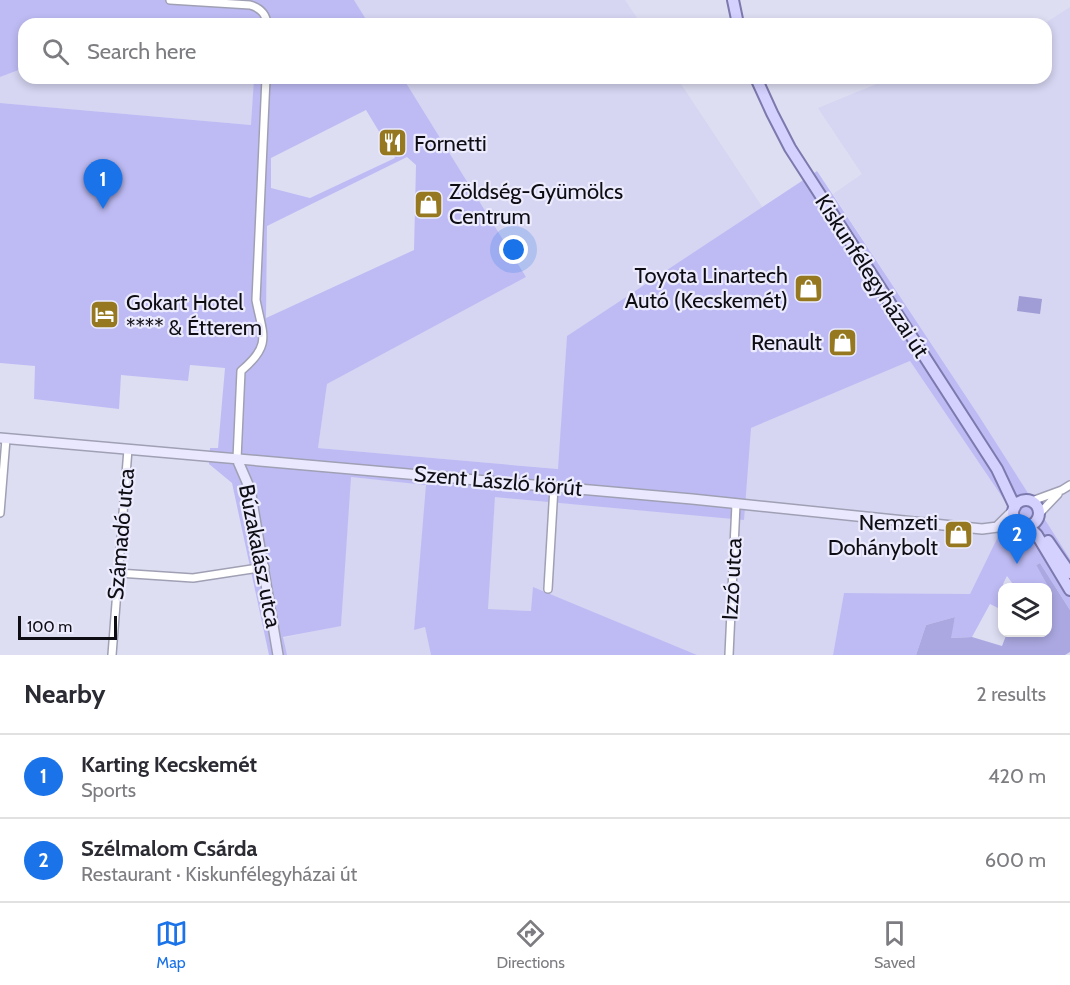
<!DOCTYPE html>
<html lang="en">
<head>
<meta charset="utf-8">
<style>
	body { margin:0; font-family:Cabin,sans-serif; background:#f7f7f7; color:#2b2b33 }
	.controls { position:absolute; right:18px; bottom:18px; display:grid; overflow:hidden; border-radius:12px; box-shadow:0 3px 9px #0003 }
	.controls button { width:54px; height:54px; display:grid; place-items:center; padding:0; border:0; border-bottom:2px solid #e1e1e2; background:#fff; color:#2b2b33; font:30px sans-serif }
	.scale { position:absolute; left:18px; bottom:15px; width:99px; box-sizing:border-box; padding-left:6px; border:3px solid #0e0d14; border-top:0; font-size:16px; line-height:21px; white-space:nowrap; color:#0e0d14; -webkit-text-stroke:4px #ecebfd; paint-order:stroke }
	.you { position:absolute; left:514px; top:250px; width:21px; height:21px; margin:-15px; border:4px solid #fff; border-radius:50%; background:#1a73e8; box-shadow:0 0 0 9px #1a73e833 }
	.badge { display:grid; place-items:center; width:39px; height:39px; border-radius:50%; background:#1a73e8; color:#fff; font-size:20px; font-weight:700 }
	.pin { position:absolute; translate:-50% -50px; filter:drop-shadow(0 2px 3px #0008) }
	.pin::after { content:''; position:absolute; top:32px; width:21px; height:18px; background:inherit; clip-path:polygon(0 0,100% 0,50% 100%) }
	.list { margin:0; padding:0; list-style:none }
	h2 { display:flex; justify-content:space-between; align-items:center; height:78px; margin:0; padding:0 24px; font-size:26px }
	h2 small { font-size:20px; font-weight:400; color:#7c7c81 }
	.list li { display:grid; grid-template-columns:39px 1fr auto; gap:18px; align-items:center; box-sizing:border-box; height:84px; padding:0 24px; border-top:2px solid #e1e1e2 }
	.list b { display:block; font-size:22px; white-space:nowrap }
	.list p { margin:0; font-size:20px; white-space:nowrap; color:#7c7c81 }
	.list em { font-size:20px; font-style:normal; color:#7c7c81 }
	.icon { flex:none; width:33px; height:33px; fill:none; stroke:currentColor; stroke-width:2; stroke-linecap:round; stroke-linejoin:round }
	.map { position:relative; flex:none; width:1070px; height:655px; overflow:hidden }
	.search { position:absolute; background:#fff; box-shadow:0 3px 9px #0003; left:18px; right:18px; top:18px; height:66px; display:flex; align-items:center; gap:15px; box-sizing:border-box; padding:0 21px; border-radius:18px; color:#7c7c81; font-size:22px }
	.sheet { height:246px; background:#fff }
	nav { display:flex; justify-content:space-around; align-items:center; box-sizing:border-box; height:84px; border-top:2px solid #e1e1e2; background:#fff; font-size:16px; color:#7c7c81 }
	nav a { display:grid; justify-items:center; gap:3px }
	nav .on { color:#1a73e8 }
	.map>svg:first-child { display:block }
	.built { fill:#d6d5f2 }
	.green { fill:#bebbf4; fill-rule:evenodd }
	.forest { fill:#aba8e1 }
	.water { fill:#a09cd5 }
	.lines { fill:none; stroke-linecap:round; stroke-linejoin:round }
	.street-casing { stroke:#a0a0b4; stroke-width:10 }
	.secondary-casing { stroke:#a0a0b4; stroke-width:12 }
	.primary-casing { stroke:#7c79ad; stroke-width:14 }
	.street { stroke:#fff; stroke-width:7 }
	.secondary { stroke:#eae8ff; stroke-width:9 }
	.primary { stroke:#d4d1ff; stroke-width:10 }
	.labels { text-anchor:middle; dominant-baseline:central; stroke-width:4.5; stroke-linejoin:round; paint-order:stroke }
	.poi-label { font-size:22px; fill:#0e0d14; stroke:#ecebfd; text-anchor:start }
	.street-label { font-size:22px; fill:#0e0d14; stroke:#ecebfd }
</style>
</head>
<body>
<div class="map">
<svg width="1070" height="655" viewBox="0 0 1070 655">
	<rect width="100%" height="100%" fill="#dedef3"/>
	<path class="built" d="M354,0H625L641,24H369Z
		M1070,7V559L979,416L833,194L862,174L818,108L891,78H1046V24H1044Z
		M24,68V78H254L252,125L0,103V77Z
		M403,78H677L763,208L567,336L559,469L318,448L327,384L526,277Z
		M910,361L1011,510L970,594L844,593L833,655H697L534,588L532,611L487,609L495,497L751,428Z
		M350,477L427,484L414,629L425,627L431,655H287L283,638L341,625Z"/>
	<path class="green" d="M0,0H354L369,24H24V68L0,77Z
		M254,78H403L526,277L327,384L318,448L558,469L567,336L817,171L979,416L1070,559V610L1040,563L1036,565L1053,593L1048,595V588L1028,587L1023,585L1020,587H1015L1007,576L1003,584L1004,587L1002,588V610L990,604L972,637L950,638L955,617L926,625L916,655H833L844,593L970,594L1011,510L910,361L751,428L744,520L495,497L488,609L531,611L533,587L697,655H431L425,627L414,630L426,485L351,477L341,626L283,637L287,655H269L232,483L209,464L210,448H218L225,368L190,365L188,381L121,375L119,409L34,399L35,366L0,363V103L251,125ZM366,110L395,158L310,198L271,188V158ZM407,157L416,165L414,250L266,318L267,226Z"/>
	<path class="forest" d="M1040,563L1070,610V652L1065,655H916L926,625L955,617L951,638L972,637L1002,646L1007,633L1048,632V595L1052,593L1036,565Z"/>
	<path class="water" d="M1019,296L1042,299L1040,314L1017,311Z"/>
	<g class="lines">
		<defs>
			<path id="street" d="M170,0L250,5C260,8 266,13 267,24
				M237,459L241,371C272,345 263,336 256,300L266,78
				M1032,501L1062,490L1070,485
				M0,513L6,439
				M1039,514L1058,494
				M118,573L193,578L265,567
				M548,589L554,487
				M112,655L128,449
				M729,655L736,504"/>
			<path id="secondary" d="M0,438L692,499L982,529L1021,524
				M237,459L250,489L278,655
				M997,527L1013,511"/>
			<path id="primary" d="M733,0L738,24
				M756,78L772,113L790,148L997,469L1015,507
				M1013 513a13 13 0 1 1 26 0a13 13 0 1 1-26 0Z
				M1027,525L1037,535L1070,590
				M1048,541L1070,573"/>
		</defs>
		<use href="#street" class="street-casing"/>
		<use href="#secondary" class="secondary-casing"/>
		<use href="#primary" class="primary-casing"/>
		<use href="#street" class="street"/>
		<use href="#secondary" class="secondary"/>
		<use href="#primary" class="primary"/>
	</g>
	<defs>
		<symbol id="restaurant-square" viewBox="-11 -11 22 22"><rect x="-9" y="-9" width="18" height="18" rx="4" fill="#95781f" stroke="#ecebfd"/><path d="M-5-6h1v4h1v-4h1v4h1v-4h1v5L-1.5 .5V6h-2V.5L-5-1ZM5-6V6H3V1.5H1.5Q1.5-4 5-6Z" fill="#fff"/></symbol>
		<symbol id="shop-square" viewBox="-11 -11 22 22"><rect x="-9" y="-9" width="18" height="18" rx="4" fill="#95781f" stroke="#ecebfd"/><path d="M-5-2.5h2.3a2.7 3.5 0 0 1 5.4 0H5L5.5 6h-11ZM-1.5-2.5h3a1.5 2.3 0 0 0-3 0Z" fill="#fff"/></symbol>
		<symbol id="hotel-square" viewBox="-11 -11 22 22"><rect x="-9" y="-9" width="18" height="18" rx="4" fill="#95781f" stroke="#ecebfd"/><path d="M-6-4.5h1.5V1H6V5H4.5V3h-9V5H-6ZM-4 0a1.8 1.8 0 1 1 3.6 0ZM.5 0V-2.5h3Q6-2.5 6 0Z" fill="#fff"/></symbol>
	</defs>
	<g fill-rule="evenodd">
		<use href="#restaurant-square" x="376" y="126" width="33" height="33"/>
		<use href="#shop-square" x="412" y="188" width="33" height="33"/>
		<use href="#shop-square" x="792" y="272" width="33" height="33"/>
		<use href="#hotel-square" x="88" y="298" width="33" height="33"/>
		<use href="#shop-square" x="826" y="326" width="33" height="33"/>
		<use href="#shop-square" x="942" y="518" width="33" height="33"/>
	</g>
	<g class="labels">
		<g class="poi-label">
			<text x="414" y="143">Fornetti</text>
			<text x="449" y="191">Zöldség-Gyümölcs<tspan x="449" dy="25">Centrum</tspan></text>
			<text x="788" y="275" text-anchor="end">Toyota Linartech<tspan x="788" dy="25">Autó (Kecskemét)</tspan></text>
			<text x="126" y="302">Gokart Hotel<tspan x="126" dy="25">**** &amp; Étterem</tspan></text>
			<text x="822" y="342" text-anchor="end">Renault</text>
			<text x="938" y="522" text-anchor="end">Nemzeti<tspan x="938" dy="25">Dohánybolt</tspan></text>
		</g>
		<g class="street-label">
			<text transform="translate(872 276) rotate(57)">Kiskunfélegyházai út</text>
			<text transform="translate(498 481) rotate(5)">Szent László körút</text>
			<text transform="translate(121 534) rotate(-85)">Számadó utca</text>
			<text transform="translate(260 556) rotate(79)">Búzakalász utca</text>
			<text transform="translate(732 579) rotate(-87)">Izzó utca</text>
		</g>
	</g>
</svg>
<div class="controls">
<button><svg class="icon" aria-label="layers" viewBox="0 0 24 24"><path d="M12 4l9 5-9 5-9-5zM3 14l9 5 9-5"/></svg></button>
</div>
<div class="scale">100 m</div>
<div class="you"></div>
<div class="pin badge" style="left:103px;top:209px">1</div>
<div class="pin badge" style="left:1017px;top:564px">2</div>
<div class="search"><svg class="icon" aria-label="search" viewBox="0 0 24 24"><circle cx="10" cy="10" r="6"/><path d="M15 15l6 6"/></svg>Search here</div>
</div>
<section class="sheet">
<h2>Nearby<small>2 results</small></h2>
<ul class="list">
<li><span class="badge">1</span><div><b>Karting Kecskemét</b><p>Sports</p></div><em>420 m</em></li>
<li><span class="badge">2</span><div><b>Szélmalom Csárda</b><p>Restaurant · Kiskunfélegyházai út</p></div><em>600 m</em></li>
</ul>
</section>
<nav>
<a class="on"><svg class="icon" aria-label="map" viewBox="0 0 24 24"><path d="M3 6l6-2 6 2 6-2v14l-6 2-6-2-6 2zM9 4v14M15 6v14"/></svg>Map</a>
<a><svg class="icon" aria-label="directions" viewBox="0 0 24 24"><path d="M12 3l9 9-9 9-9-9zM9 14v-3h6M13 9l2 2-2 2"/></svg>Directions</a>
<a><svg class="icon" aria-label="saved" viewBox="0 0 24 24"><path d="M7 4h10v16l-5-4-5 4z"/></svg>Saved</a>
</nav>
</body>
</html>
